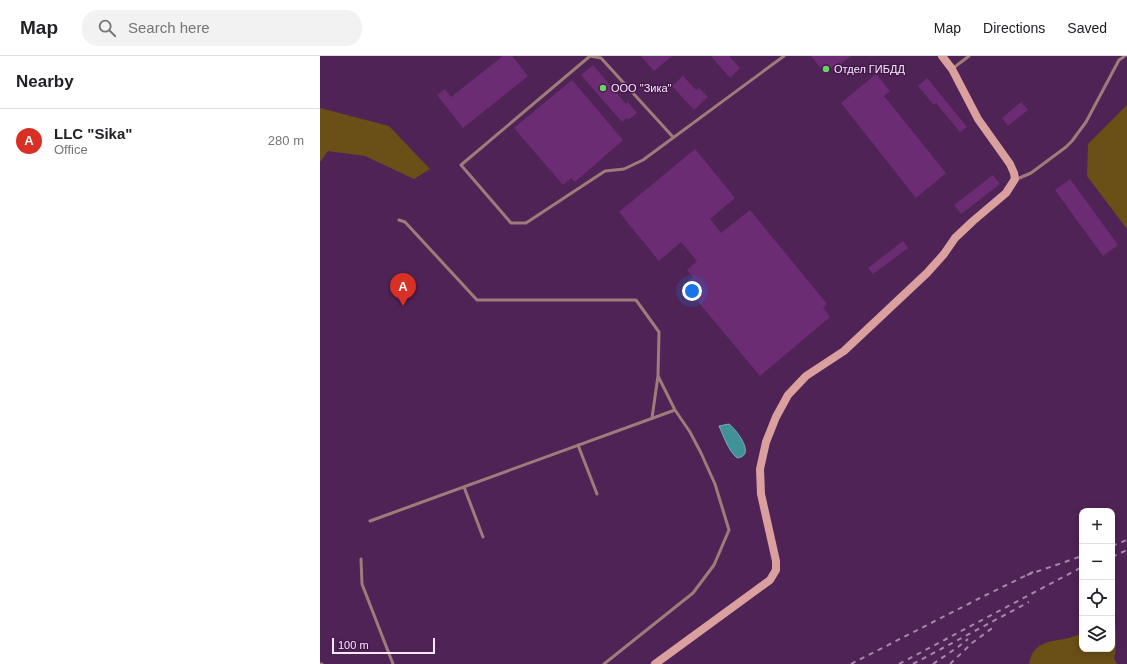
<!DOCTYPE html>
<html lang="en">
<head>
<meta charset="utf-8">
<style>
	body { margin:0; font-family:Helvetica,sans-serif; background:#f2f2f2; color:#202124 }
	.controls { position:absolute; right:12px; bottom:12px; display:grid; overflow:hidden; border-radius:8px; box-shadow:0 2px 10px #0003 }
	.controls button { width:36px; height:36px; display:grid; place-items:center; padding:0; border:0; border-bottom:1px solid #e0e0e0; background:#fff; color:#202124; font:20px sans-serif }
	.scale { position:absolute; left:12px; bottom:10px; width:103px; box-sizing:border-box; padding-left:4px; border:2px solid #f9e9fb; border-top:0; font-size:11px; line-height:14px; white-space:nowrap; color:#f9e9fb; -webkit-text-stroke:3px #44194b; paint-order:stroke }
	.you { position:absolute; left:372px; top:235px; width:14px; height:14px; margin:-10px; border:3px solid #fff; border-radius:50%; background:#1a73e8; box-shadow:0 0 0 6px #1a73e833 }
	.badge { display:grid; place-items:center; width:26px; height:26px; border-radius:50%; background:#d93025; color:#fff; font-size:13px; font-weight:700 }
	.pin { position:absolute; translate:-50% -33px; filter:drop-shadow(0 1px 2px #0008) }
	.pin::after { content:''; position:absolute; top:21px; width:14px; height:12px; background:inherit; clip-path:polygon(0 0,100% 0,50% 100%) }
	.list { margin:0; padding:0; list-style:none }
	h2 { display:flex; justify-content:space-between; align-items:center; height:52px; margin:0; padding:0 16px; font-size:17px }
	h2 small { font-size:13px; font-weight:400; color:#757577 }
	.list li { display:grid; grid-template-columns:26px 1fr auto; gap:12px; align-items:center; box-sizing:border-box; height:64px; padding:0 16px; border-top:1px solid #e0e0e0 }
	.list b { display:block; font-size:15px; white-space:nowrap }
	.list p { margin:0; font-size:13px; white-space:nowrap; color:#757577 }
	.list em { font-size:13px; font-style:normal; color:#757577 }
	.icon { flex:none; width:22px; height:22px; fill:none; stroke:currentColor; stroke-width:2; stroke-linecap:round; stroke-linejoin:round }
	.map { position:relative; flex:none; width:807px; height:608px; overflow:hidden }
	header { display:flex; align-items:center; gap:24px; box-sizing:border-box; height:56px; padding:0 20px; background:#fff; border-bottom:1px solid #e0e0e0 }
	header strong { font-size:19px }
	nav { display:flex; gap:22px; margin-inline-start:auto; font-size:14px }
	.search { width:280px; height:36px; background:#f2f2f2; display:flex; align-items:center; gap:10px; box-sizing:border-box; padding:0 14px; border-radius:16px; color:#757577; font-size:15px }
	main { display:flex }
	aside { flex:1; background:#fff }
	.map>svg:first-child { display:block }
	.green { fill:#6a4f17 }
	.water { fill:#409198; stroke:#78abb6 }
	.building { fill:#6b2c74 }
	.lines { fill:none; stroke-linecap:round; stroke-linejoin:round }
	.lane { stroke:#9f7b79; stroke-width:3 }
	.secondary { stroke:#d9a09d; stroke-width:8 }
	.rail { stroke:#a688aa; stroke-width:2; stroke-dasharray:5 5; stroke-linecap:butt }
	.poi-dot { fill:#6bd363; stroke:#44194b; stroke-width:1.5 }
	.labels { text-anchor:middle; dominant-baseline:central; stroke-width:3; stroke-linejoin:round; paint-order:stroke }
	.poi-label { font-size:11px; fill:#f9e9fb; stroke:#44194b; text-anchor:start }
</style>
</head>
<body>
<header>
<strong>Map</strong>
<div class="search"><svg class="icon" aria-label="search" viewBox="0 0 24 24"><circle cx="10" cy="10" r="6"/><path d="M15 15l6 6"/></svg>Search here</div>
<nav><a>Map</a><a>Directions</a><a>Saved</a></nav>
</header>
<main>
<aside>
<h2>Nearby<small></small></h2>
<ul class="list">
<li><span class="badge">A</span><div><b>LLC &quot;Sika&quot;</b><p>Office</p></div><em>280 m</em></li>
</ul>
</aside>
<div class="map">
<svg width="807" height="608" viewBox="0 0 807 608">
	<rect width="100%" height="100%" fill="#502356"/>
	<path class="green" d="M807,49V173L767,120L768,88Z
		M0,52L69,70L110,113L94,123L45,100L8,95L0,106Z
		M792,558H794C796,573 798,588 794,603L797,608H709C714,577 746,589 762,576V593H792Z"/>
	<path class="water" d="M409,368C416,373 437,400 417,402C408,394 404,381 399,370Z"/>
	<path class="building" d="M183,0H192L208,20L143,72L117,39L125,33L131,41Z
		M321,0H352L334,15Z
		M391,0H409L420,12L410,22Z
		M491,0H531L521,8L519,6L505,17Z
		M273,9L306,48L308,46L317,57L308,64L307,62L302,66L261,19Z
		M556,18L570,35L564,40L626,117L596,142L521,47Z
		M363,20L376,34L379,32L388,41L374,54L352,30Z
		M607,22L647,71L640,76L616,47L614,49L598,30Z
		M252,24L303,84L255,126L251,122L243,129L194,72Z
		M701,46L708,54L688,70L682,62Z
		M375,93L415,142L390,163L401,177L430,154L507,248L503,251L510,261L440,320L364,229L373,221L367,214L377,205L361,186L339,205L299,156Z
		M673,119L680,128L641,158L634,149Z
		M750,123L798,189L783,200L735,134Z
		M583,185L588,192L553,218L548,212Z"/>
	<g class="lines">
		<path class="lane" d="M632,13L649,0
			M353,81L281,2L270,0L141,109L191,167H206L285,115L304,113L323,104L464,0
			M697,123L711,117L746,91L752,85L766,66L799,4L805,0
			M79,164L85,166L157,244H316L339,276L338,320L332,362
			M258,389L277,438
			M144,431L163,481
			M50,465L355,354
			M41,503L42,528L73,608
			M0,608H2
			M284,608L373,537L394,509L409,474L395,428L381,397L370,376L355,354L338,320"/>
		<path class="secondary" d="M335,608L450,524L456,514V505L441,438L440,413L446,386L456,361L468,339L486,320L524,295L607,217L624,198L635,182L653,165L686,137L695,123L694,117L690,108L658,63L632,13L622,0"/>
		<path class="rail" d="M792,490L807,484
			M792,501L807,494
			M707,519L762,500
			M531,608L660,542L713,516
			M579,608L762,511
			M593,608L709,546
			M613,608L638,591L648,583
			M630,608L652,587L675,570"/>
	</g>
	<g class="poi-dot">
		<circle cx="506" cy="13" r="4"/>
		<circle cx="283" cy="32" r="4"/>
	</g>
	<g class="labels">
		<g class="poi-label">
			<text x="514" y="13">Отдел ГИБДД</text>
			<text x="291" y="32">ООО "Зика"</text>
		</g>
	</g>
</svg>
<div class="controls">
<button>+</button>
<button>−</button>
<button><svg class="icon" aria-label="locate" viewBox="0 0 24 24"><circle cx="12" cy="12" r="6"/><path d="M12 2v4M12 18v4M2 12h4M18 12h4"/></svg></button>
<button><svg class="icon" aria-label="layers" viewBox="0 0 24 24"><path d="M12 4l9 5-9 5-9-5zM3 14l9 5 9-5"/></svg></button>
</div>
<div class="scale">100 m</div>
<div class="you"></div>
<div class="pin badge" style="left:83px;top:250px">A</div>
</div>
</main>
</body>
</html>
